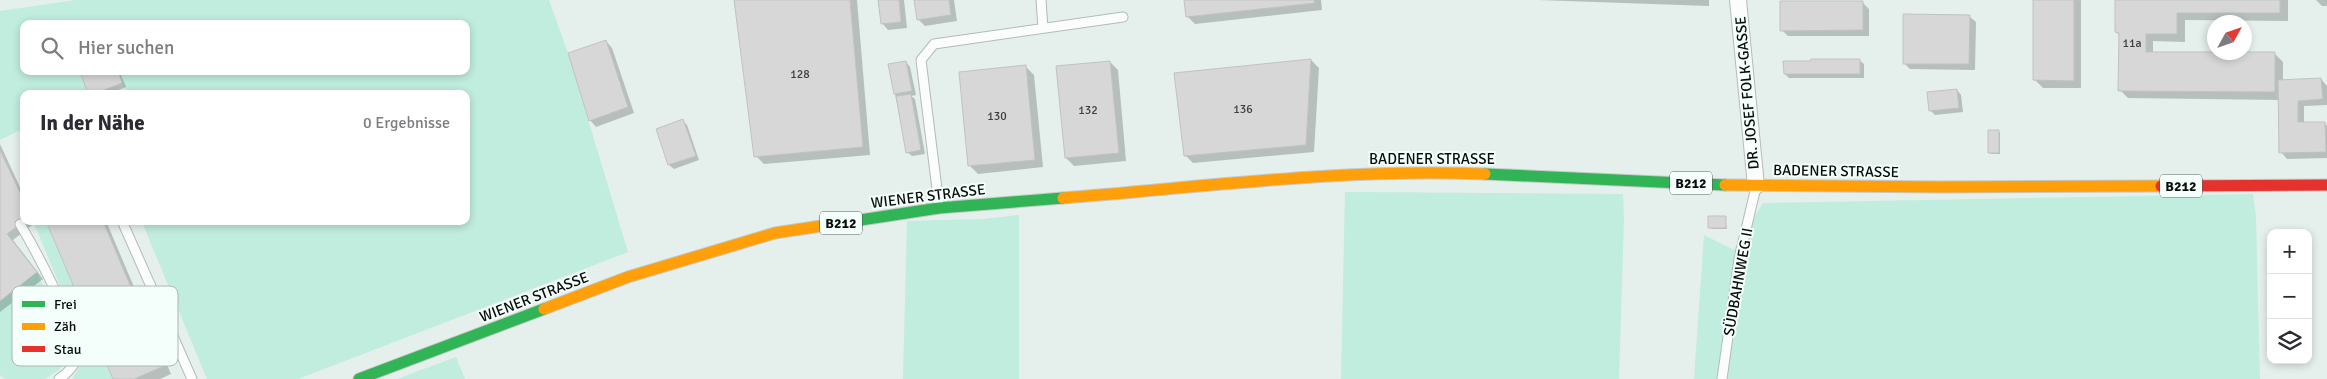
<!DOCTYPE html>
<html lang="de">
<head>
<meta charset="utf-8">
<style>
	body { margin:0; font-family:Signika,sans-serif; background:#f2f2f3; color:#2b2b33 }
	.controls { position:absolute; right:15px; bottom:15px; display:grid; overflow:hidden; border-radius:10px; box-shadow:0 2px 8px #0003 }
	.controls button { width:45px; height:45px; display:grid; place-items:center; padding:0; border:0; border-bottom:1px solid #e1e1e2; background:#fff; color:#2b2b33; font:25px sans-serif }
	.compass { position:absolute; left:2207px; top:15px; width:45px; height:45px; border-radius:50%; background:#fff; box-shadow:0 2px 8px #0003; rotate:50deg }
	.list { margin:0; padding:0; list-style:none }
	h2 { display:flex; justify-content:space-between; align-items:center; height:65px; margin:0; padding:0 20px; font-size:21px }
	h2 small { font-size:16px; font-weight:400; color:#7c7c81 }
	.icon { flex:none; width:28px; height:28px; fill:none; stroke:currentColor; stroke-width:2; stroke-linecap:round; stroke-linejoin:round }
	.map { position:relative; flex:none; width:2327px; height:379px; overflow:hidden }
	.search { position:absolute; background:#fff; box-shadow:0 2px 8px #0003; left:20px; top:20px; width:450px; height:55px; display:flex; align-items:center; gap:12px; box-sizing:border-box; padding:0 18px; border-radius:10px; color:#7c7c81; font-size:19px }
	.panel { position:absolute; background:#fff; box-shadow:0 2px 8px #0003; left:20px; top:90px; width:450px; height:135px; border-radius:10px }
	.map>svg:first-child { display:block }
	.green { fill:#c0eddd }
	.shadow { fill:#0003 }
	.building { fill:#d6d7d6; stroke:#c1c3c1 }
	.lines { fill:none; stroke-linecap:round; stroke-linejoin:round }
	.lane-casing { stroke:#b4bbb8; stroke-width:11 }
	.street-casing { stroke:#b4bbb8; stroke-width:18 }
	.fast-casing { stroke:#c4c9c7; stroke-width:13 }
	.slow-casing { stroke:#c4c9c7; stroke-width:13 }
	.jam-casing { stroke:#c4c9c7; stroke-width:13 }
	.lane { stroke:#fbfdfc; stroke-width:9 }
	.street { stroke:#fbfdfc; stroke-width:16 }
	.fast { stroke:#30b455; stroke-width:11 }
	.slow { stroke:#ff9f0a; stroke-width:11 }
	.jam { stroke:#e5322d; stroke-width:11 }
	.labels { text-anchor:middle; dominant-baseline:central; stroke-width:4; stroke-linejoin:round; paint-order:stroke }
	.number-label { font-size:12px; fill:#3c403f }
	.shield { fill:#f4fefa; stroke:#4f5553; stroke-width:1 }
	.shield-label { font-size:14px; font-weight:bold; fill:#080d0b }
	.street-label { font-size:15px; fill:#080d0b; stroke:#f4fefa }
	.key { fill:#f4fefa; stroke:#adb6b2; stroke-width:1 }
	.key-label { font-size:14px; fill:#080d0b }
</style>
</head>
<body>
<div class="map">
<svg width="2327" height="379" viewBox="0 0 2327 379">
	<rect width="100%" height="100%" fill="#e5efeb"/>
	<path class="green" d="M76,0H549L568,53L628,252L298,379H207L142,222L466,221V94H127L118,71H466V24H24V71H80L88,94H24V128L0,140V11Z
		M1345,192L1623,194L1624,219L1619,379H1341Z
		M2253,194L2256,217L2260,379H1694L1704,235L1734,250L1763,203Z
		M1019,215V379H903L907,221L984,219Z
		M33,221H46L113,379H72L83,361L84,343Z
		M37,272L70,345L67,359L60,369L45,379H5L0,375V301Z
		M456,357L465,379H397Z"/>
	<path class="shadow" d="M736,0H857L870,155L764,164L756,156Z
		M879,0H904L907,28L888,30L882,23Z
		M916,0H954L957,21L925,26L918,19Z
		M1185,0H1321L1322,10L1195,24L1187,16Z
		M1538,0H1709V6Z
		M2035,0H2081V88H2043L2035,80Z
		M2116,0H2288V21L2185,20V42L2153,41V53L2275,54L2283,62V81L2321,79L2327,86V105L2304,106V123H2325L2327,126V158L2287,159L2281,152L2280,100L2128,98L2120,90V36L2116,32Z
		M2316,0H2327V6H2322Z
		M1862,2L1869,9V36H1788L1782,30Z
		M1969,16L1976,22L1975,70L1910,69L1904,63Z
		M606,41L612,48L634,113L596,127L590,120Z
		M1311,60L1319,68L1314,152L1193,163L1185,155L1175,74Z
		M1859,60L1864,64V78H1789L1785,74Z
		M906,62L910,67L916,95L911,96L915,99L925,154L912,156L907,152L895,94Z
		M1110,62L1118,70L1126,161L1074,166L1066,158Z
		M1026,67L1034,75L1043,167L978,174L970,166Z
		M81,71H119L126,87L109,94H90Z
		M1957,90L1961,95L1963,112L1935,115L1930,110Z
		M683,121L687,125L699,160L674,169L669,165Z
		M1998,131L2000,133V154H1991L1989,152Z
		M0,144L24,196V221L36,222L13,240L43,279L0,312Z
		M1725,217L1727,229H1712L1710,227Z
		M47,221H106L171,374L160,379H114Z"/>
	<path class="building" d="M734,0H850L863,147L754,157Z
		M878,0H899L901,22L881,24Z
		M914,0H949L951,15L917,20Z
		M1184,0H1314L1315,3L1186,17Z
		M2033,0H2074V81L2033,80Z
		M2115,0H2280V13H2177V34H2146V52H2275V92L2118,91L2119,33L2115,32Z
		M1780,1H1863V30L1780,31Z
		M1903,14L1970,15L1969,64H1903Z
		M606,40L628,107L589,121L568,53Z
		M1311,59L1306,145L1184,156L1174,73Z
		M1811,59H1860V74H1784L1783,61H1811Z
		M906,61L912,91L894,94L888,64Z
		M1110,61L1119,153L1065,158L1056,66Z
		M1026,65L1035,160L968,166L959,72Z
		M80,71H118L122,83L94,94H88Z
		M2321,78L2323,99L2298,101V122H2325L2326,152L2279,153L2278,80Z
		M1957,89L1959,108L1929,111L1927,92Z
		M911,94L921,150L906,153L896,96Z
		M683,119L696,156L668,165L656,129Z
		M1988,130H1999V153H1988Z
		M0,150L24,201V221L7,234L37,272L0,301Z
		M1708,216H1726V228H1708Z
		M46,221H103L164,366L134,379H113Z"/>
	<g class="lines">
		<defs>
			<path id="lane" d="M1041,0L1043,28
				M939,205L921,60L934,44L1123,17
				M122,221L192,379
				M20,224C33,246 83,336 76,359C74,367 66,374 59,379
				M1722,379L1739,259L1756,187"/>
			<path id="street" d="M1738,0L1756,186"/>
			<path id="fast" d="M1485,174L1725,185
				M854,221L939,208L1063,198
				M359,379L544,309"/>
			<path id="slow" d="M1725,185L1941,187L2161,186
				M1063,198C1203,187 1345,168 1485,174
				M544,309L628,277L775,233L854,221"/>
			<path id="jam" d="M2161,186L2327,185"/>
		</defs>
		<use href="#lane" class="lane-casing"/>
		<use href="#street" class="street-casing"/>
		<use href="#fast" class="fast-casing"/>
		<use href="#slow" class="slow-casing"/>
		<use href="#jam" class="jam-casing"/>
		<use href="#lane" class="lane"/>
		<use href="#street" class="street"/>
		<use href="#fast" class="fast"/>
		<use href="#slow" class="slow"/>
		<use href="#jam" class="jam"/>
	</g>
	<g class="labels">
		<g class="number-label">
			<text x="2132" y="43">11a</text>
			<text x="800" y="74">128</text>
			<text x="1243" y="109">136</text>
			<text x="1088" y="110">132</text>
			<text x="997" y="116">130</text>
		</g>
		<g class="shield">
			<rect x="1670" y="171.5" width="42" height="23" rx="4"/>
			<rect x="2160" y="174.5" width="42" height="23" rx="4"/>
			<rect x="820" y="211.5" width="42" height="23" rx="4"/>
		</g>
		<g class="shield-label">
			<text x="1691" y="183">B212</text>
			<text x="2181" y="186">B212</text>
			<text x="841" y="223">B212</text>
		</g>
		<g class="street-label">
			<text transform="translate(1747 93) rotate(-95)">DR. JOSEF FOLK-GASSE</text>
			<text x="1432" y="159">BADENER STRASSE</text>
			<text transform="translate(1836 171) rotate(1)">BADENER STRASSE</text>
			<text transform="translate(928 196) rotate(-7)">WIENER STRASSE</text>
			<text transform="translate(1738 282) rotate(-80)">SÜDBAHNWEG II</text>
			<text transform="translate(534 297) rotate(-21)">WIENER STRASSE</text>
		</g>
	</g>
	<rect x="12" y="286" width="166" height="80" rx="8" class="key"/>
	<rect x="22" y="301" width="23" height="6" fill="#30b455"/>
	<rect x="22" y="323" width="23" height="7" fill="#ff9f0a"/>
	<rect x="22" y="346" width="23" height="6" fill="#e5322d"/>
	<g class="key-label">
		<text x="54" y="309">Frei</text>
		<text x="54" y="331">Zäh</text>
		<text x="54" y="354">Stau</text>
	</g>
</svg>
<div class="controls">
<button>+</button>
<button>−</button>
<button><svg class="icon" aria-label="layers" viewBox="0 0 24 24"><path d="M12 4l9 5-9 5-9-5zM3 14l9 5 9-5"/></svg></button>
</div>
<svg class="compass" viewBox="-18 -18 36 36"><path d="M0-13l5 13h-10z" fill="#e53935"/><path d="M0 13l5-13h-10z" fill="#7c7c81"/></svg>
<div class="search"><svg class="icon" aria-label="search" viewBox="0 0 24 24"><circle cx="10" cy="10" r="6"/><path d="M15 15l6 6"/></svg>Hier suchen</div>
<section class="panel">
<h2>In der Nähe<small>0 Ergebnisse</small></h2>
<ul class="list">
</ul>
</section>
</div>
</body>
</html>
